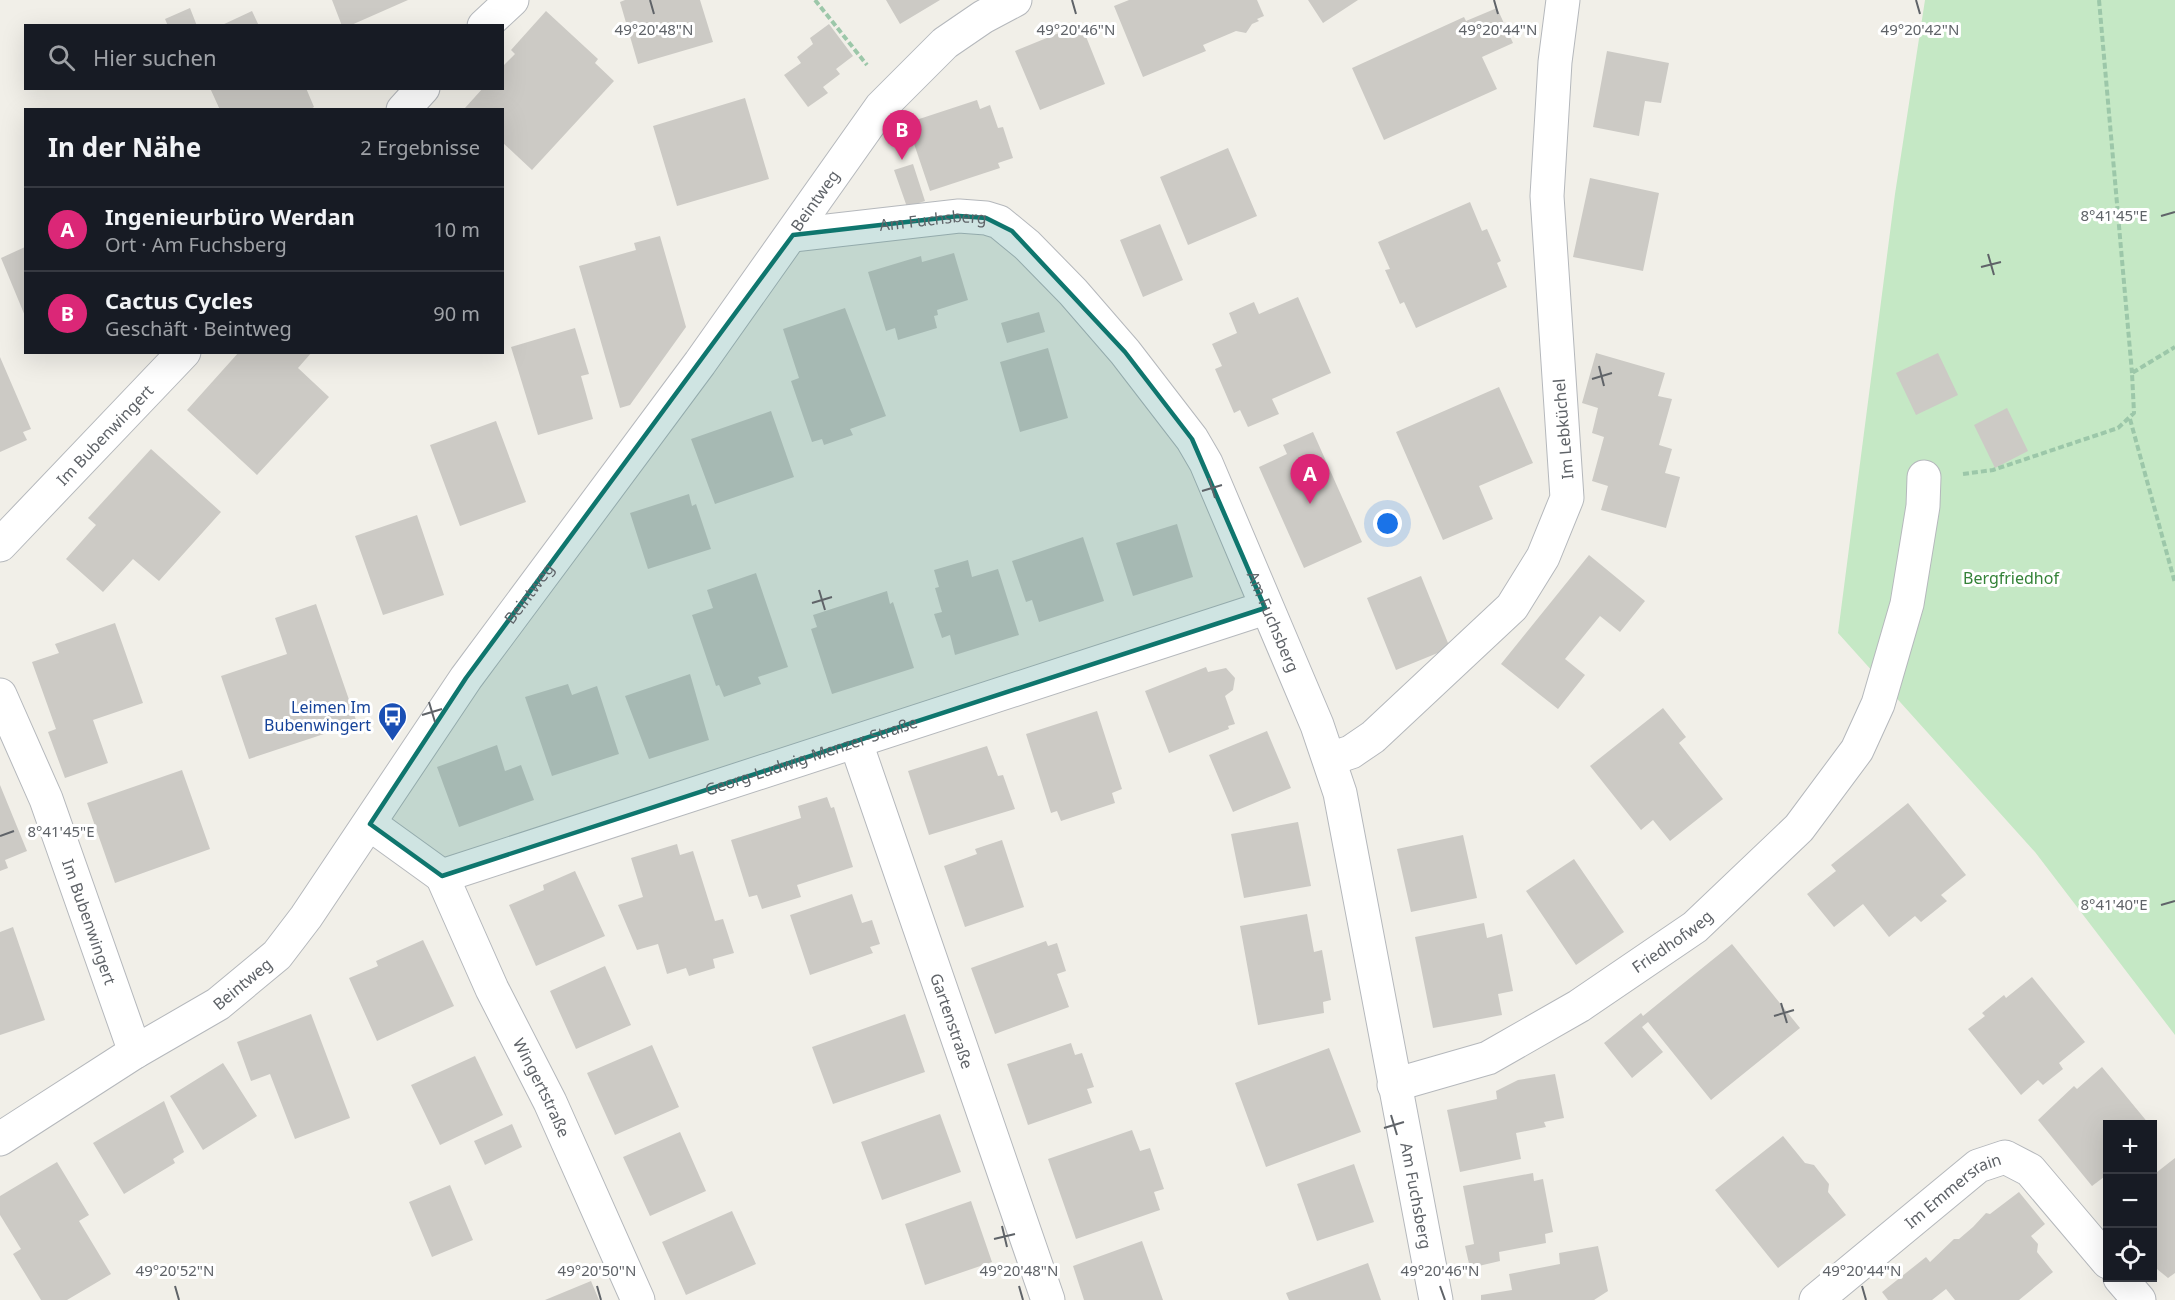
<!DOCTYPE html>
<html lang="de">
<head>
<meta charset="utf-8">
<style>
	body { margin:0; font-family:"Noto Sans",sans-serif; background:#242831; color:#f1f3f6 }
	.controls { position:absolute; right:18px; bottom:18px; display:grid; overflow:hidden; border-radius:0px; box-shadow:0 6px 24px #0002 }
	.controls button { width:54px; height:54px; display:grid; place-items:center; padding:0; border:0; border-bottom:2px solid #363941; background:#171b24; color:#f1f3f6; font:30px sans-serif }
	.you { position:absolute; left:1388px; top:524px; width:21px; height:21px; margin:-15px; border:4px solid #fff; border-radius:50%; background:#1a73e8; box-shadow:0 0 0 9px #1a73e833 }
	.badge { display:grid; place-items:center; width:39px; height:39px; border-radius:50%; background:#db2777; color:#fff; font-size:20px; font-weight:700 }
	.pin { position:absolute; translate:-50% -50px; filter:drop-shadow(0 2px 3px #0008) }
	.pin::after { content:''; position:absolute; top:32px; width:21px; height:18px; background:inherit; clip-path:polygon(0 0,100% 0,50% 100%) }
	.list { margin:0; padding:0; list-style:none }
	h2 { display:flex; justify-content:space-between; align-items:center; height:78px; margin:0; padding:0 24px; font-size:26px }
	h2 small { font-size:20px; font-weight:400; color:#9ea1a6 }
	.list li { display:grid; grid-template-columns:39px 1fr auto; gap:18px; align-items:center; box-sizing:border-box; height:84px; padding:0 24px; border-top:2px solid #363941 }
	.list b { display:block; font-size:22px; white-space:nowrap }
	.list p { margin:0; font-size:20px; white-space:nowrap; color:#9ea1a6 }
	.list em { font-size:20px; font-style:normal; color:#9ea1a6 }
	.icon { flex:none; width:33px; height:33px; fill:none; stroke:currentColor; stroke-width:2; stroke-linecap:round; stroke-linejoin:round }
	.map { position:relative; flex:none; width:2175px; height:1300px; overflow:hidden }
	.search { position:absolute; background:#171b24; box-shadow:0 6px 24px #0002; left:24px; top:24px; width:480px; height:66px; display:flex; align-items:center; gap:15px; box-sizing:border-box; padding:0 21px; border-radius:0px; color:#9ea1a6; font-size:22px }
	.panel { position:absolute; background:#171b24; box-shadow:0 6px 24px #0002; left:24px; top:108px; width:480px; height:246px; border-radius:0px }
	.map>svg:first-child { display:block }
	.green { fill:#c5e8c5 }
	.building { fill:#cccac5 }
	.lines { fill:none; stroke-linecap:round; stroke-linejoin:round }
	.minor-casing { stroke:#b5b8bc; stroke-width:35 }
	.path { stroke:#9cc7a9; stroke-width:4; stroke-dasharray:6 3; stroke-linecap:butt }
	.minor { stroke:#fff; stroke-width:33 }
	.marked { fill:#0f766e; fill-opacity:0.2; stroke:#0f766e; stroke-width:4.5; stroke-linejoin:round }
	.ticks { fill:none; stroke:#5f6368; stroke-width:2 }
	.labels { text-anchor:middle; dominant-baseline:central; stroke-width:6; stroke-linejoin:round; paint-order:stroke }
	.street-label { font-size:16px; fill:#5f6368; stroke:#fff }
	.park-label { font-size:16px; fill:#348238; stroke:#fff }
	.transit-label { font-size:16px; fill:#164399; stroke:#fff; text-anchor:end }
	.ticks-label { font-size:15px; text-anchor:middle; fill:#5f6368; stroke:#fff; stroke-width:6; stroke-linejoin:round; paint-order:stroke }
</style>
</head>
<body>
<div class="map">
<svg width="2175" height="1300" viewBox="0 0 2175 1300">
	<rect width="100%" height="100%" fill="#f1efe8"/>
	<path class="green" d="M1925,0H2175V1035L2035,852L1838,633L1895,194Z"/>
	<path class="building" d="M332,0H408L349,26H342Z
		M625,0H700L713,42L638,64L620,2Z
		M886,0H940L900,24Z
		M1129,0H1257L1264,16L1257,19L1259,21L1252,24L1246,33L1236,31L1203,45L1206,51L1143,77L1114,6Z
		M1308,0H1358L1323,23Z
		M190,8L197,26H168L165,19Z
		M1497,8L1513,43L1482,57L1497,89L1384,140L1352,68L1464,17L1466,21Z
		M252,11L259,26H220Z
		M546,11L598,59L595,63L614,81L532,170L502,142V110L465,108L483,88H502V67L515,54L511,50Z
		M829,24L853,56L836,69L840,74L823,87L828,93L808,107L784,75L801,63L797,57L813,44L810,38Z
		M1081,24L1105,84L1040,110L1015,51Z
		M1607,51L1669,63L1661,103L1645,101L1639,136L1593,127Z
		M210,88H306L314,107L309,110H220Z
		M745,98L769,179L677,206L653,126Z
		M977,100L980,109L990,105L998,128L1003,127L1013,158L998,163L1000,168L930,191L907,123Z
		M1228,148L1257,216L1188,245L1160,177Z
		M913,164L925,201L907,207L894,170Z
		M1590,178L1659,193L1643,271L1573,257Z
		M1470,202L1482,231L1487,229L1501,261L1497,263L1507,287L1416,328L1404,302L1400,304L1385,270L1390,269L1378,242Z
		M1160,224L1183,280L1143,297L1120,240Z
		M660,236L686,327L630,405L620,408L579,266L636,250L634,243Z
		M25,247V316L1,258Z
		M954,253L968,300L937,310L938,315L934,316L937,328L898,340L895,328L886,331L868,272L921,256L922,262Z
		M1298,297L1331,373L1272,399L1279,414L1248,427L1240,410L1234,413L1215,369L1222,366L1212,344L1237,333L1229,313L1254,302L1259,314Z
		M845,308L886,416L850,429L853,435L824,445L822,439L812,442L791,381L799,378L783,329Z
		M1039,312L1045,332L1007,343L1001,323Z
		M575,328L589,374L581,376L593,419L538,435L511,347Z
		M1048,348L1068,418L1020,432L1000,362Z
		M239,352H312L298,368L329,397L257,475L187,410Z
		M1596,353L1665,373L1658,396L1672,399L1659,445L1672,449L1665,473L1680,477L1666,528L1601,510L1608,486L1592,481L1604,437L1592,433L1598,408L1582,403Z
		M1938,353L1958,395L1916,415L1896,373Z
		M0,357L31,429L23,432L27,440L0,452Z
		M1499,387L1533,463L1479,486L1493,519L1443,540L1396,432Z
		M2007,408L2028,451L1995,468L1974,425Z
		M771,411L794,477L715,504L691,439Z
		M496,421L526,502L460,526L430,445Z
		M1313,432L1362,542L1304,568L1259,467L1287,454L1283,445Z
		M151,449L221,512L159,581L133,559L103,592L66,559L96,525L88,518Z
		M689,494L692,506L696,504L711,549L648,569L630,513Z
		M417,515L444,595L383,615L355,536Z
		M1177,524L1193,577L1133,596L1116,543Z
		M1083,537L1104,601L1039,622L1032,600L1026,602L1012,561Z
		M1589,555L1645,601L1620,632L1600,616L1565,659L1585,675L1558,709L1501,664Z
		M968,560L972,577L998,569L1019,635L955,655L950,635L942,638L934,614L942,612L935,588L939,587L934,570Z
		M756,573L788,667L758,677L761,684L724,697L719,685L716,686L692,615L713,608L707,590Z
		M1421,576L1450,648L1396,670L1367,598Z
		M887,591L890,604L893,602L914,668L832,694L811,629L817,627L813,615Z
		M316,604L357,723L249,759L221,676L287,654L275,618Z
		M115,623L143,703L93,720L108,763L65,778L48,732L56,729L32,662L59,653L55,644Z
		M1206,667L1208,672L1226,668L1235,678L1233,690L1225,696L1235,724L1228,726L1229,729L1169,753L1145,691Z
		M690,674L709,740L649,759L625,696Z
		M568,684L572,695L597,686L619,754L552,776L525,697Z
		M1663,708L1686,737L1679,743L1723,799L1670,841L1653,820L1641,830L1590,766Z
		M1097,711L1122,789L1112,793L1115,803L1061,821L1057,811L1051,813L1026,734Z
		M1267,731L1291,788L1233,812L1209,755Z
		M497,745L505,771L521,765L534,800L459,827L437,767Z
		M987,746L998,776L1003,775L1015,809L929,835L908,771Z
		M182,770L210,849L115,883L87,803Z
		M0,785L27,851L5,860L8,868L0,871Z
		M827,797L831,808L834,807L853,867L797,885L801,897L762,909L757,895L749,897L731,840L801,818L798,806Z
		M1908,803L1966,875L1941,895L1947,901L1921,922L1915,916L1889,937L1863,904L1834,927L1807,894L1836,871L1831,865Z
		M1298,822L1311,886L1244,898L1231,834Z
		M1463,835L1477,898L1411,912L1397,849Z
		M1002,840L1024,907L965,927L944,866L977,854L975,849Z
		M677,844L680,855L693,851L715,921L723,919L734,953L713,959L715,968L689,976L686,968L667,974L658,944L637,950L618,905L643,897L631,858Z
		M1574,859L1624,932L1576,965L1526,891Z
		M575,871L605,936L536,966L509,905L544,890L543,885Z
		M852,894L862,923L872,920L880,944L870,947L873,953L810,975L790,915Z
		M1307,914L1314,952L1322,950L1331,1000L1323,1002L1324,1013L1258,1025L1240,926Z
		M1484,923L1487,938L1502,934L1513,991L1498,994L1502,1015L1433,1028L1415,937Z
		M13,927L45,1020L0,1035V932Z
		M423,940L454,1006L377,1041L349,978L378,966L376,961Z
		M1046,941L1048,946L1057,943L1066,971L1057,974L1069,1007L995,1034L971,968Z
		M1732,944L1800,1028L1711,1100L1648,1022L1642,1027L1663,1052L1632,1078L1604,1043L1641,1013L1643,1016Z
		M605,966L631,1025L576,1049L550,991Z
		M2032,977L2085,1042L2059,1063L2063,1069L2043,1085L2038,1080L2021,1095L1968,1029L1985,1016L1982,1013L2004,995L2006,998Z
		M311,1014L350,1118L295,1139L270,1074L251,1081L237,1042Z
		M905,1014L925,1072L833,1104L812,1047Z
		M1071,1043L1075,1055L1082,1053L1094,1087L1087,1089L1092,1103L1028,1125L1007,1064Z
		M652,1045L679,1107L615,1135L587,1073Z
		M1329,1048L1361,1132L1266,1167L1235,1083Z
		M475,1056L503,1115L440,1145L411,1085Z
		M223,1063L257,1116L203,1150L170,1096Z
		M2102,1067L2149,1124H2108V1174L2092,1186L2038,1120L2074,1086L2077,1089Z
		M1555,1074L1564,1118L1544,1122L1546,1127L1516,1133L1521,1159L1460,1172L1447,1110L1497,1099L1496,1091L1518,1080Z
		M164,1101L184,1152L173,1159L175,1163L124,1194L93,1143Z
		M940,1114L961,1172L882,1200L861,1142Z
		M512,1124L522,1147L485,1165L474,1141Z
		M1132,1130L1140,1151L1150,1148L1164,1189L1154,1192L1160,1210L1076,1239L1048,1159Z
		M680,1132L706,1191L650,1216L623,1157Z
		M1783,1136L1805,1163L1814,1165L1829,1184L1828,1192L1846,1215L1778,1268L1715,1190Z
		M2175,1158V1273L2168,1278L2152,1265V1176Z
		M57,1162L89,1215L79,1221L111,1274L67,1300H41L13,1254L21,1249L0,1215V1196Z
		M1354,1164L1374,1222L1317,1241L1297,1184Z
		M1533,1173L1534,1181L1543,1179L1553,1232L1545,1234L1546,1243L1499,1252L1500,1261L1470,1268L1465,1246L1474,1244L1463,1186Z
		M450,1185L473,1240L432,1257L409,1202Z
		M2019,1192L2045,1224L2031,1236L2038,1244L2037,1252L2053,1272L2019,1300H1955L1946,1289L1932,1300H1888L1882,1292L1926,1257L1930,1262L1954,1239H1959L1973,1227L1986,1213L1990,1214Z
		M971,1201L992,1262L925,1285L905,1224Z
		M732,1211L756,1264L686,1295L662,1242Z
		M1142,1241L1163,1300H1084L1073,1266Z
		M1598,1246L1608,1291L1594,1300H1481V1295L1512,1290L1509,1274L1560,1264L1559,1253Z
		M1368,1263L1381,1300H1289L1286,1293Z
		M591,1281L599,1300H545Z"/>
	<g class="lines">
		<defs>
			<g id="minor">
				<path d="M484,26L512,0"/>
				<path d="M403,110L423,88"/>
				<path id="s1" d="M793,235L959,216L986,218L999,222L1027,245L1073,292L1125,352L1192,439L1206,463L1317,725L1340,793L1436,1300"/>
				<path id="s2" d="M0,545L184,352"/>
				<path id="s3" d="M0,695L46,799L135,1052"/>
				<path id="s4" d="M856,743L1048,1300"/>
				<path d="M1330,759L1351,752L1373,737L1512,607L1543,557L1567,498L1547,196L1555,62L1563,0"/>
				<path id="s5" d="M370,824L442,876L1265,608"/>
				<path id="s6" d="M442,876L492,989L550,1102L638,1300"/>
				<path id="s7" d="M1394,1085L1488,1058L1579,1006L1695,927L1799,828L1857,750L1878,704L1907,604L1923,506L1924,477"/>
				<path id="s8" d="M0,1139L135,1052L218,1004L277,955L306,917L466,678L700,363L881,107L945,43L983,17L1015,0"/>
				<path d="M2120,1278L2139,1300"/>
				<path id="s9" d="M1816,1300L1978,1166L2005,1157L2030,1170L2108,1262"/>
			</g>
		</defs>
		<use href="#minor" class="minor-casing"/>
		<path class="path" d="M815,0L867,65
			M2099,0L2132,373
			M2130,419L2175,583
			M1963,474L1993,470L2118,428L2134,413L2132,373L2175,347"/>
		<use href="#minor" class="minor"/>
	</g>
	<path class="marked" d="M959,216L986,218L1012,231L1125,352L1192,439L1265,608L442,876L370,824L466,678L793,235Z"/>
	<path class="ticks" d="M650,0L654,14M1072,0L1076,14M1494,0L1498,14M1916,0L1920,14M2161,216L2175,212M1988,254L1994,275M1981,267L2001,262M1599,366L1604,386M1592,379L1612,373M1209,478L1215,498M1202,491L1222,485M819,590L825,610M812,603L832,597M429,702L435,722M422,715L442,709M0,836L14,831M2161,905L2175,901M1781,1003L1787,1023M1774,1016L1794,1010M1391,1115L1397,1135M1384,1128L1404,1122M1002,1226L1007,1247M994,1239L1015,1234M175,1286L179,1300M597,1286L601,1300M1019,1286L1023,1300M1440,1286L1445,1300M1862,1286L1866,1300"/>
	<defs>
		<symbol id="bus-pin" viewBox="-11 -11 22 30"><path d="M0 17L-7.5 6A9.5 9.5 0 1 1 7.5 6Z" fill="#1a4fb4" stroke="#fff"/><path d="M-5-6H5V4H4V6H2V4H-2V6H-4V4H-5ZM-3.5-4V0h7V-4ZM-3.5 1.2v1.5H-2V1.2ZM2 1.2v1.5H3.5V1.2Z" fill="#fff"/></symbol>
	</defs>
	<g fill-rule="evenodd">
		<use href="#bus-pin" x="376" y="700" width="33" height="45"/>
	</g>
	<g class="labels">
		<g class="street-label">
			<text stroke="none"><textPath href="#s8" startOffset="1260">Beintweg</textPath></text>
			<text stroke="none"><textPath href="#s1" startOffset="141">Am Fuchsberg</textPath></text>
			<text transform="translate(1563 429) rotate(-95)">Im Lebküchel</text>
			<text stroke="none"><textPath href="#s2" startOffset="152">Im Bubenwingert</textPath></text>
			<text stroke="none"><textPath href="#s8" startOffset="774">Beintweg</textPath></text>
			<text stroke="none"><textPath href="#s1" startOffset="699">Am Fuchsberg</textPath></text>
			<text stroke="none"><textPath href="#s5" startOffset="477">Georg-Ludwig-Menzer-Straße</textPath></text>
			<text stroke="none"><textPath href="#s3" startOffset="244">Im Bubenwingert</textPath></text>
			<text stroke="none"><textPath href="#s7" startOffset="316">Friedhofweg</textPath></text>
			<text stroke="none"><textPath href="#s8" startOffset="288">Beintweg</textPath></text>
			<text stroke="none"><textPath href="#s4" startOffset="294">Gartenstraße</textPath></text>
			<text stroke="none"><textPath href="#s6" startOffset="234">Wingertstraße</textPath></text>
			<text stroke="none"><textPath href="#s9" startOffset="176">Im Emmersrain</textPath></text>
			<text stroke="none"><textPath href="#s1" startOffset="1293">Am Fuchsberg</textPath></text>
		</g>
		<g class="park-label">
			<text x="2011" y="578">Bergfriedhof</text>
		</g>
		<g class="transit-label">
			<text x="371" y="707">Leimen Im<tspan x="371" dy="18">Bubenwingert</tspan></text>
		</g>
	</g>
	<g class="ticks-label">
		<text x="654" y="35">49°20'48"N</text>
		<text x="1076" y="35">49°20'46"N</text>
		<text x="1498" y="35">49°20'44"N</text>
		<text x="1920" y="35">49°20'42"N</text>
		<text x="2114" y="221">8°41'45"E</text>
		<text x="61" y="837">8°41'45"E</text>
		<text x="2114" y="910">8°41'40"E</text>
		<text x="175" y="1276">49°20'52"N</text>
		<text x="597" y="1276">49°20'50"N</text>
		<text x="1019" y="1276">49°20'48"N</text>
		<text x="1440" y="1276">49°20'46"N</text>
		<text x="1862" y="1276">49°20'44"N</text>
	</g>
</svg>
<div class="controls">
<button>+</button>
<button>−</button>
<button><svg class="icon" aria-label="locate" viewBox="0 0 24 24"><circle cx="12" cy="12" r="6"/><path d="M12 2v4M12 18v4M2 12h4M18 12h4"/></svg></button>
</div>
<div class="you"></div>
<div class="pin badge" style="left:1310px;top:504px">A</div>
<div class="pin badge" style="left:902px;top:160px">B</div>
<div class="search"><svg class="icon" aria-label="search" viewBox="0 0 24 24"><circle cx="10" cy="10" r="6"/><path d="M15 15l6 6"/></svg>Hier suchen</div>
<section class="panel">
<h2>In der Nähe<small>2 Ergebnisse</small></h2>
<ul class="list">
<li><span class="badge">A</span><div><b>Ingenieurbüro Werdan</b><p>Ort · Am Fuchsberg</p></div><em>10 m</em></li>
<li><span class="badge">B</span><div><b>Cactus Cycles</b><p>Geschäft · Beintweg</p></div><em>90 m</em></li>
</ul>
</section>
</div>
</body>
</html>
